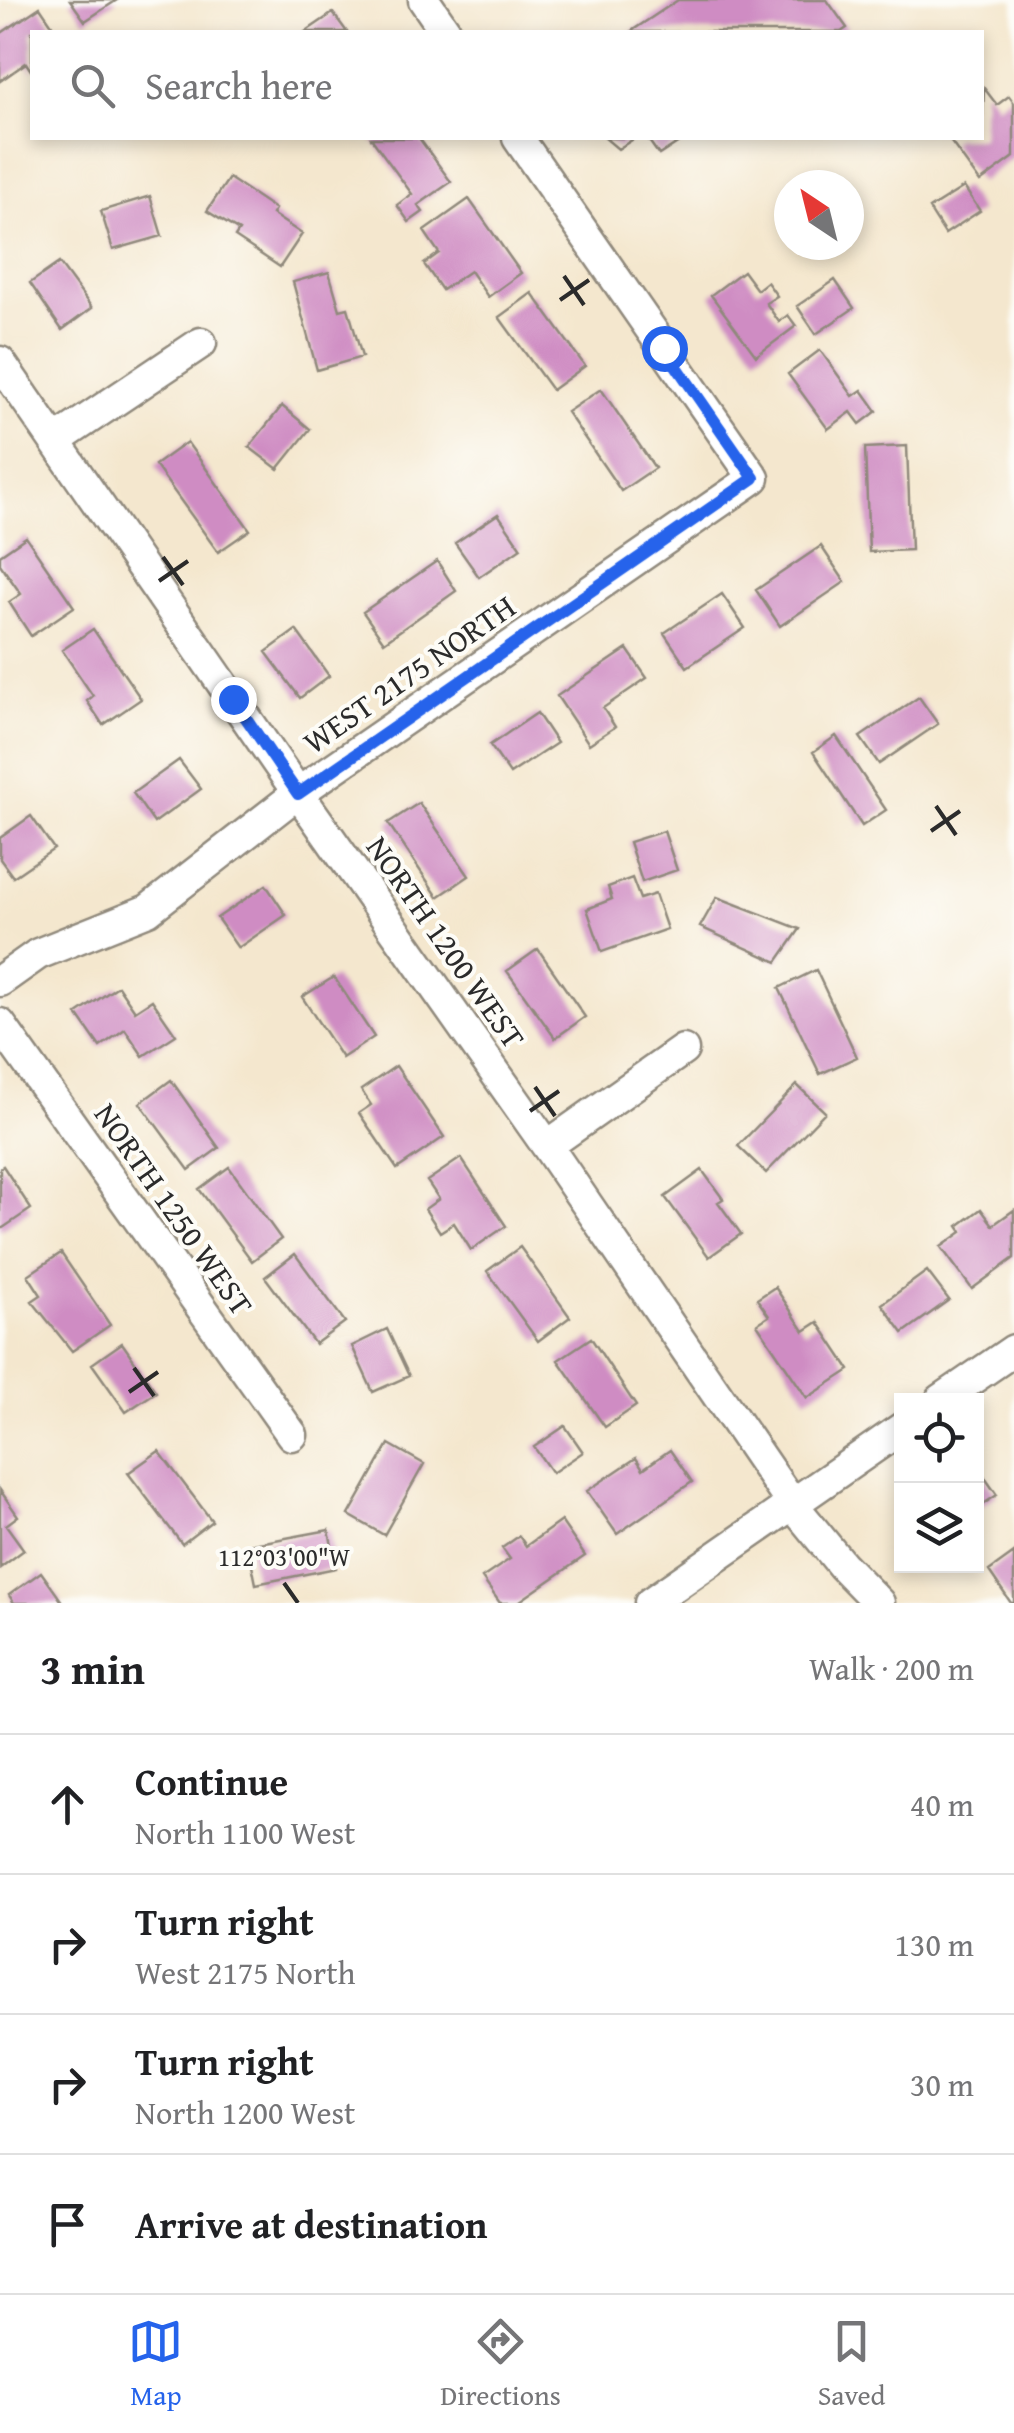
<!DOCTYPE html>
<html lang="en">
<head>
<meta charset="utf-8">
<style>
	body { margin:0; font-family:"Gentium Book Plus",serif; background:#f6f6f6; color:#202124 }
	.controls { position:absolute; right:30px; bottom:30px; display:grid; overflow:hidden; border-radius:0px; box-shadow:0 5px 15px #0003 }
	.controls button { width:90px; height:90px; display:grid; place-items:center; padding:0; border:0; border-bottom:2px solid #e0e0e0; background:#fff; color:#202124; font:50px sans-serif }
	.compass { position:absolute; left:774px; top:170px; width:90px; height:90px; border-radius:50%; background:#fff; box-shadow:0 5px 15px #0003; rotate:325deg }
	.stop { position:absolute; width:30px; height:30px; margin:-22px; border:8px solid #2563eb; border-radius:50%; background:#fff }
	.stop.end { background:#2563eb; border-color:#fff; box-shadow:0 2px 10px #0008 }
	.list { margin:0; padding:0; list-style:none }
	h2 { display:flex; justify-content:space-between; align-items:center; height:130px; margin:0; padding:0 40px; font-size:42px }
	h2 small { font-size:32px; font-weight:400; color:#757577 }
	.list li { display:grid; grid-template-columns:65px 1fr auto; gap:30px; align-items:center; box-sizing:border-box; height:140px; padding:0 40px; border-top:2px solid #e0e0e0 }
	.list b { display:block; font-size:38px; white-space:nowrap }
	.list p { margin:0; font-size:32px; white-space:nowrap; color:#757577 }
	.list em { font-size:32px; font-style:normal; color:#757577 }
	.icon { flex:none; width:55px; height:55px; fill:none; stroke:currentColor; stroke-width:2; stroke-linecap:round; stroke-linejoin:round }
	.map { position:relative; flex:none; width:1014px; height:1603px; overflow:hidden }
	.search { position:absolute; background:#fff; box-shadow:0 5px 15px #0003; left:30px; right:30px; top:30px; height:110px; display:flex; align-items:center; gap:25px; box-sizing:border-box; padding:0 35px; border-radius:0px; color:#757577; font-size:38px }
	.sheet { height:690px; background:#fff }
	nav { display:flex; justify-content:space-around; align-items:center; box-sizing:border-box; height:140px; border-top:2px solid #e0e0e0; background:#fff; font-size:28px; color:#757577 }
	nav a { display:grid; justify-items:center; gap:5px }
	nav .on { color:#2563eb }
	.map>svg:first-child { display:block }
	.building { fill:#cf8cc3 }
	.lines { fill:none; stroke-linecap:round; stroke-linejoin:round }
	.minor-casing { stroke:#90897c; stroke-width:35 }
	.minor { stroke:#fff; stroke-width:30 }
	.route { stroke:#2563eb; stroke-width:12 }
	.ticks { fill:none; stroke:#2b2b2b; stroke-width:4 }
	.labels { text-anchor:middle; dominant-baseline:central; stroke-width:8; stroke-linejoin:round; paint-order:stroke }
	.street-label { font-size:32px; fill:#2b2b2b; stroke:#fdfcf7 }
	.ticks-label { font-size:25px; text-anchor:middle; fill:#2b2b2b; stroke:#fdfcf7; stroke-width:8; stroke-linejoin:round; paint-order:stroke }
</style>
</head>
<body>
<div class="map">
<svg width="1014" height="1603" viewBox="0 0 1014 1603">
	<rect width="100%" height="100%" fill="#fdfcf7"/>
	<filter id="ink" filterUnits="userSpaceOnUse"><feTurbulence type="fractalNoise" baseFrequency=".01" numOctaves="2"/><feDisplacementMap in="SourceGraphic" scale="20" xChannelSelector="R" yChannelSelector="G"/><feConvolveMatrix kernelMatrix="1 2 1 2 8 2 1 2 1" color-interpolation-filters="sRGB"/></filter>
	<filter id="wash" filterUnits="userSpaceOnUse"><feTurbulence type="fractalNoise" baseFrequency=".0048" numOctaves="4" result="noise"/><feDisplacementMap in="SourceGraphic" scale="40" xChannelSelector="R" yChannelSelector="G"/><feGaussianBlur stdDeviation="2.25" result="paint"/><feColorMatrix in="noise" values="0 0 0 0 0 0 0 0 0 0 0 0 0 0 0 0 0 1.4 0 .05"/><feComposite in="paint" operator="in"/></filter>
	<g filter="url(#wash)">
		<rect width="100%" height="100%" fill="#f4e7ce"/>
		<g id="blocks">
			<path class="building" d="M70,0H117L85,21Z
				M678,0H827L847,28L841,32H630Z
				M40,7L57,32H32V72L26,63L0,81V34Z
				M333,13L347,32H305Z
				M984,88L997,105L1009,96L1014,103V157L980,182L951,142L956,138H982Z
				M371,138H419L451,182L418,205L423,212L409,222L397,205L412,194Z
				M605,138H635L618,149Z
				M647,138H685L659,155Z
				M229,178L275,209L272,214L302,234L280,267L235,237L239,231L207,211Z
				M964,187L980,211L945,234L929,209Z
				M150,196L162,236L113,250L101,211Z
				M469,199L521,273L488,297L470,271L442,290L424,264L439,253L424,231Z
				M59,263L92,308L62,330L30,283Z
				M743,271L757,290L767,282L777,296L766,303L779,322L788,315L796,326L756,356L711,295Z
				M329,272L340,310L348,308L362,357L317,370L293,282Z
				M835,280L854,308L816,334L797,306Z
				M532,293L585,366L552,390L499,317Z
				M820,350L853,396L862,390L877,411L860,424L851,412L828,429L788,374Z
				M601,389L655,468L621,491L567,412Z
				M282,406L310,429L278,469L249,447Z
				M187,442L250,530L218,552L155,465Z
				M907,446L911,550L869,552L865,448Z
				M498,514L521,548L479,577L455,543Z
				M26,537L74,607L31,636L9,602L21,594L0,564V555Z
				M821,546L845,582L780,626L756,590Z
				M437,561L456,591L384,642L363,612Z
				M722,594L745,628L687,667L664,633Z
				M93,629L141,699L103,725L87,701L93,696L62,650Z
				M296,630L329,676L300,698L266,652Z
				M627,649L647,678L603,708L615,727L589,744L557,696Z
				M919,697L938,724L879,764L860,737Z
				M537,713L557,743L510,774L490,745Z
				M836,736L886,810L862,826L813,752Z
				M179,760L201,789L154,823L133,793Z
				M419,803L469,876L438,897L388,823Z
				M31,816L54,849L13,877L0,859V838Z
				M664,831L677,870L642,882L629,842Z
				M632,878L640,899L655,894L667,929L602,952L587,909L612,899L608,887Z
				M266,885L286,915L238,948L217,918Z
				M717,897L800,929L777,962L700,927Z
				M538,949L585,1017L555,1038L507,971Z
				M816,970L857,1057L820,1074L779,988Z
				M334,977L374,1037L342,1058L302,997Z
				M118,986L135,1011L152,1000L176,1035L143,1056L125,1029L100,1047L77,1014Z
				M396,1066L444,1137L397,1169L359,1113L371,1105L361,1090Z
				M171,1080L219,1148L189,1170L140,1103Z
				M797,1085L825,1112L766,1173L738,1146Z
				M461,1158L506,1226L471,1250L454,1223L440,1232L425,1209L439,1199L427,1181Z
				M3,1166L31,1209L0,1230V1168Z
				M229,1167L281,1239L252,1261L199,1189Z
				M702,1170L723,1199L718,1202L741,1234L709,1257L665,1197Z
				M981,1209L993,1225L1014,1210V1258L972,1289L941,1247L962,1232L958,1226Z
				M520,1247L570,1317L538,1341L487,1271Z
				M61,1253L110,1325L72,1351L32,1301L41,1295L28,1275Z
				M295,1254L345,1322L315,1344L265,1277Z
				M927,1271L949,1300L903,1333L882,1304Z
				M775,1287L804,1331L818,1322L850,1370L807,1398L757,1324L769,1316L757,1299Z
				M387,1329L409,1376L373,1392L352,1346Z
				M591,1338L636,1406L605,1427L558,1360Z
				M122,1343L156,1392L126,1412L92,1364Z
				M565,1426L583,1452L552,1473L534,1447Z
				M389,1444L424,1464L384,1535L349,1515Z
				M670,1450L692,1482L617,1534L587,1491L636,1458L643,1469Z
				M159,1451L212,1521L182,1544L128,1473Z
				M976,1465L997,1495L976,1509Z
				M0,1490L18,1516L6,1525L24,1550L0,1568Z
				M561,1521L585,1556L517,1603H500L482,1578L510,1559L502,1548L519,1536L526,1546Z
				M329,1530L336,1568L256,1584L248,1545Z
				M1014,1553V1603H1011L989,1571Z
				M41,1572L63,1603H14L9,1595Z"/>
		</g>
	</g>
	<g filter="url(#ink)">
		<use href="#blocks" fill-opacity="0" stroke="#90897c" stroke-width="2.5"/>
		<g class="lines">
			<defs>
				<path id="minor" d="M424,0L446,32
					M0,362L298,793L547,1146L792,1504L842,1565L879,1603
					M55,441L201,343
					M0,981L38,954L148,910L298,793L754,478L518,138
					M0,1024L292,1435
					M547,1146L683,1050
					M941,1400L1014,1350
					M650,1603L902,1428"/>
			</defs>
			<use href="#minor" class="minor-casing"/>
			<use href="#minor" class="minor"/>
		</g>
	</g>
	<g class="lines" filter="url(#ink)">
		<path class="route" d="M233,699L298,794L754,478L664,348"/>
	</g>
	<path class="ticks" d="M564,276L584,305M560,300L589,280M163,557L183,585M159,581L188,561M936,806L956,835M931,831L960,811M535,1087L555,1116M530,1111L559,1091M134,1368L154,1396M129,1392L158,1372M284,1583L298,1603"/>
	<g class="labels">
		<g class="street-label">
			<text transform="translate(409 674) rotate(-35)">WEST 2175 NORTH</text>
			<text transform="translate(446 942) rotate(55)">NORTH 1200 WEST</text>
			<text transform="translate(174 1209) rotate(55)">NORTH 1250 WEST</text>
		</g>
	</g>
	<g class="ticks-label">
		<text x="284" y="1566">112°03'00"W</text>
	</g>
</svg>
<div class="controls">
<button><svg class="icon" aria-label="locate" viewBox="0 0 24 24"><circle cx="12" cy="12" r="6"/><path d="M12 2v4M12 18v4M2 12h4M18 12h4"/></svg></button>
<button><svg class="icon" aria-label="layers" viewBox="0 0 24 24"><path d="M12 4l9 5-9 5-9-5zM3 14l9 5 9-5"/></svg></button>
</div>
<svg class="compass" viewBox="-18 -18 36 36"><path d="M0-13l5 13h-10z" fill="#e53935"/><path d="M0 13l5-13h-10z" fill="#757577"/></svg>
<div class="stop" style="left:664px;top:348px"></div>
<div class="stop end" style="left:233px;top:699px"></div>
<div class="search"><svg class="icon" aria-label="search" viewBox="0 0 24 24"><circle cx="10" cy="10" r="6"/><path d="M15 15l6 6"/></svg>Search here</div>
</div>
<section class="sheet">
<h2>3 min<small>Walk · 200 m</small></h2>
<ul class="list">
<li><svg class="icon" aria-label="ahead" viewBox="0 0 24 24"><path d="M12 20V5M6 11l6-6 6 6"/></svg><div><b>Continue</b><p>North 1100 West</p></div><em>40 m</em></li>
<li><svg class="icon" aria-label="right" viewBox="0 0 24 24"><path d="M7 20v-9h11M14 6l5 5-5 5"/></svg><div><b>Turn right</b><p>West 2175 North</p></div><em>130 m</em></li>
<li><svg class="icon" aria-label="right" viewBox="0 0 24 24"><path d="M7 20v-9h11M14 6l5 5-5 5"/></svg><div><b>Turn right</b><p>North 1200 West</p></div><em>30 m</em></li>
<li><svg class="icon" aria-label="arrive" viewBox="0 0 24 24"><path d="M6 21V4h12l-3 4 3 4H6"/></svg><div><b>Arrive at destination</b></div></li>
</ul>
</section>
<nav>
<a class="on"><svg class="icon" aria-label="map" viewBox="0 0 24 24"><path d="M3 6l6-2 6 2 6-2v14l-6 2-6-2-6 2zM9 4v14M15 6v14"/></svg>Map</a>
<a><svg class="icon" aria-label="directions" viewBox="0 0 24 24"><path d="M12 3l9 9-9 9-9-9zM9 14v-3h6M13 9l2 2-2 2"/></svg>Directions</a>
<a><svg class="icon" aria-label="saved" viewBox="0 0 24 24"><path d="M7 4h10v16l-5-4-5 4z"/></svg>Saved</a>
</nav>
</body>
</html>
